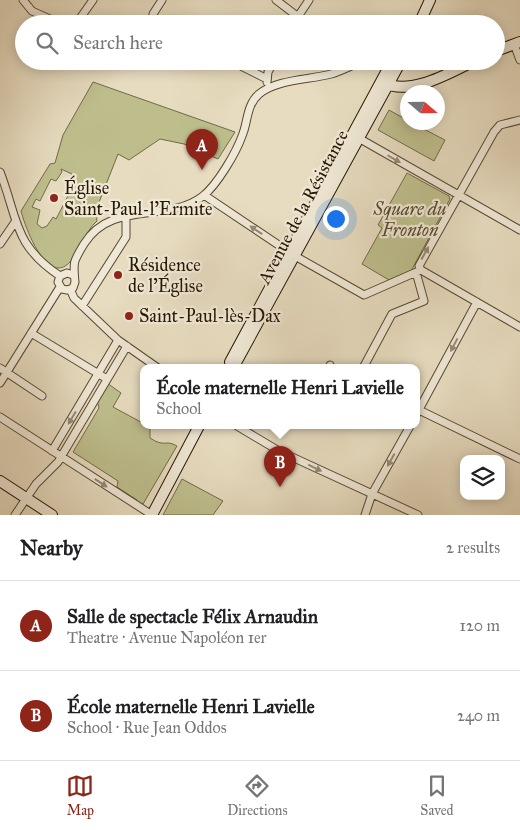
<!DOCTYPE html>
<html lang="en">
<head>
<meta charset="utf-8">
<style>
	body { margin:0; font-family:"IM FELL Great Primer",serif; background:#f6f6f6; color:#202124 }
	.controls { position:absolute; right:15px; bottom:15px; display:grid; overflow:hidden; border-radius:10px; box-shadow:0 2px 12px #0003 }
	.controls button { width:45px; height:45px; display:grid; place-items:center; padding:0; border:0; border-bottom:1px solid #e0e0e0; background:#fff; color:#202124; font:25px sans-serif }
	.compass { position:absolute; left:400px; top:85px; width:45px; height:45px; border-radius:50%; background:#fff; box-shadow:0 2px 12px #0003; rotate:110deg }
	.you { position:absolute; left:335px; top:218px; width:18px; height:18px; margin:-12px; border:4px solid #fff; border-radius:50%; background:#1a73e8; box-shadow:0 0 0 8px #1a73e833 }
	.badge { display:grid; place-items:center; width:32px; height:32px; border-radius:50%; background:#8f2418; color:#fff; font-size:16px; font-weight:700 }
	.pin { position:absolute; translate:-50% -41px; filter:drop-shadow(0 1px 2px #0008) }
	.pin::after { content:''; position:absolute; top:26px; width:18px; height:15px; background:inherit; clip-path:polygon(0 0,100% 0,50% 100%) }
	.popup { position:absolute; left:140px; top:364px; width:280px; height:65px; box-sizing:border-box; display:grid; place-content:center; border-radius:10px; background:#fff; filter:drop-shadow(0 1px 4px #0005); font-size:16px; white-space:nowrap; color:#757577 }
	.popup b { font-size:19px; color:#202124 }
	.popup::after { content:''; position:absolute; left:50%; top:100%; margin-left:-10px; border:10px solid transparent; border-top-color:#fff }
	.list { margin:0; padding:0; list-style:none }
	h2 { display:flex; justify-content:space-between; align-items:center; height:65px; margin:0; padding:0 20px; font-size:21px }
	h2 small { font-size:16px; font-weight:400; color:#757577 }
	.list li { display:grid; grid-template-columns:32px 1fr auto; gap:15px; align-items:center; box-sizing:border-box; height:90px; padding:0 20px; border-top:1px solid #e0e0e0 }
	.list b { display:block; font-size:19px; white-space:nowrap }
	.list p { margin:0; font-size:16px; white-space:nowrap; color:#757577 }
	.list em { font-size:16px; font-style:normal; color:#757577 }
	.icon { flex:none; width:28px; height:28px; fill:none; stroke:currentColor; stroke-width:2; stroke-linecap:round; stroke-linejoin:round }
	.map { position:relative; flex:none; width:520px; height:515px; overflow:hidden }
	.search { position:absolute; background:#fff; box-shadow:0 2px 12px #0003; left:15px; right:15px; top:15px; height:55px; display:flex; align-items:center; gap:12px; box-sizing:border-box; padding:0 18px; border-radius:28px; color:#757577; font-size:19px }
	.sheet { height:245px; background:#fff }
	nav { display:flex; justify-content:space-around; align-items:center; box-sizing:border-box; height:70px; border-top:1px solid #e0e0e0; background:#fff; font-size:14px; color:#757577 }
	nav a { display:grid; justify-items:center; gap:2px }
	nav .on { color:#8f2418 }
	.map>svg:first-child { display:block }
	.green { fill:#bebe8d; stroke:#726a46; fill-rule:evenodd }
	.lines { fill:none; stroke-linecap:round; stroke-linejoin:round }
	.street-casing { stroke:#574830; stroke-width:9 }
	.secondary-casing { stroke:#271600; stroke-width:12 }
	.street { stroke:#efe8d6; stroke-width:7 }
	.secondary { stroke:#efe8d6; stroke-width:10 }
	.oneway { fill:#958a76 }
	.poi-dot { fill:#8f2418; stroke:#efe8d6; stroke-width:2 }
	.labels { text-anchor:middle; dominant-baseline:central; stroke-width:4.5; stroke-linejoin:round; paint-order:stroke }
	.poi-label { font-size:18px; fill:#271600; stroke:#efe8d6; text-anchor:start }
	.street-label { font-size:18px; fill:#271600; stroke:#efe8d6 }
	.park-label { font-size:18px; font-style:italic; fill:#54482a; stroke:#efe8d6 }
</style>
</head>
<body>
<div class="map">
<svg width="520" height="515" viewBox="0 0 520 515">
	<rect width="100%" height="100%" fill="#e7dcc0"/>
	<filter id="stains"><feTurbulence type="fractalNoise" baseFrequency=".004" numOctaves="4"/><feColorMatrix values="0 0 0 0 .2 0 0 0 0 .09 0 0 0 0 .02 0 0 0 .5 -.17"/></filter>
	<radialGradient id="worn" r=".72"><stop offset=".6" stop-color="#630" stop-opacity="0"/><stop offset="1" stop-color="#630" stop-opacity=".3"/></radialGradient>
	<path class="green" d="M93,82L235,132L218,159L184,144L160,139L129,160L118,154L96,210L97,221C84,232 82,250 70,262C47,287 25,227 21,211L50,164L55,163L63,135ZM61,169L72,174L66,186L71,189L70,192L56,219L53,217L47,226L42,228L37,224L40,210L32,207L36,199L40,201L51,179L56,181L62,172Z
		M389,110L407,120L408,122L412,123L445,140L434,161L378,130Z
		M407,173L449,196L450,199L411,271L389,280L362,264L382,228L378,225Z
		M107,383L121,393L113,407L150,427V438C165,448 165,439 177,446L143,504L135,503L137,500L117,487L118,481L73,452L99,408L97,400Z
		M182,479L223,501L213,515H163Z"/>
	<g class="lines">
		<defs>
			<path id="street" d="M23,0L32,11L61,24
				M276,0L297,16
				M154,23L153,14L162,0
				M76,24L93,0
				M293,24L309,0
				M514,44L520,60
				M231,61L267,79
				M379,61L392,67
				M267,82L268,72L274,61
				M520,120L500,125L494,132L419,266L421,270L520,327
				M355,136L520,230
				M0,172C18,218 13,245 60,276
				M204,195L295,256L364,295L421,270
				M0,244L15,222
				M73,275L67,273L60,276L58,282L62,289L67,290L73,288L75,282C73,262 73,262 84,244C112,199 167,224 203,196C217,185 236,153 242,136C248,123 246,105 259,94C277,79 309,80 331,74C343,71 354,63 366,61
				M70,289L74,298L118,340L158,368
				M82,306L126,237V215
				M31,333L107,379
				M330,365L331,368
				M0,368L42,396
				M363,368L392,314L424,301L416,272
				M0,383L60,287
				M419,410L520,459
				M416,415L477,302
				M0,417L152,515
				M237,426L279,451L418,515
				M52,451L118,340
				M15,515L36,484L58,462L127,346
				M365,515L372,494L410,426"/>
			<path id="secondary" d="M419,24L430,0
				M496,51L520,42
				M382,82C410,97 449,73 474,61
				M230,362L392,61
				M233,368L401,61
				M0,481L52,515
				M152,515L199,426"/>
		</defs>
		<use href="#street" class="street-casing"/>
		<use href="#secondary" class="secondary-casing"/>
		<use href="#street" class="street"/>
		<use href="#secondary" class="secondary"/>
	</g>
	<defs><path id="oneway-solid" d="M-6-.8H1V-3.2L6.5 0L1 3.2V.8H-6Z" transform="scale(1.25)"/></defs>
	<g class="oneway">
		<use href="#oneway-solid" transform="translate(394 159) rotate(30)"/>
		<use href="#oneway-solid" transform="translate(256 230) rotate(-146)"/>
		<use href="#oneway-solid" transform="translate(425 253) rotate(-61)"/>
		<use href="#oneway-solid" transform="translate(454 345) rotate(118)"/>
		<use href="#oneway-solid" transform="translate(72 418) rotate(121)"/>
		<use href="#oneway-solid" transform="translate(391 460) rotate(119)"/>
		<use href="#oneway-solid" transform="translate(315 468) rotate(26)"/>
		<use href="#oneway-solid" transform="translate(101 483) rotate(33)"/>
	</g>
	<g class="poi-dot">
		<circle cx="54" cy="198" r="5"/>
		<circle cx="118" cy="275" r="5"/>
		<circle cx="129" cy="316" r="5"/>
	</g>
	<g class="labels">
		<g class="poi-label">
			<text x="64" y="188">Église<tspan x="64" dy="21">Saint-Paul-l'Ermite</tspan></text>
			<text x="128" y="265">Résidence<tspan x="128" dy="21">de l'Église</tspan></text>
			<text x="139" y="316">Saint-Paul-lès-Dax</text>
		</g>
		<g class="street-label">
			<text transform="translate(303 207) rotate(-62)">Avenue de la Résistance</text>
		</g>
		<g class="park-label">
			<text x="410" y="209">Square du<tspan x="410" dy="21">Fronton</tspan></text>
		</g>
	</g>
	<rect width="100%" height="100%" filter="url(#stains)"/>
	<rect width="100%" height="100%" fill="url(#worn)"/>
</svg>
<div class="controls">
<button><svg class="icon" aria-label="layers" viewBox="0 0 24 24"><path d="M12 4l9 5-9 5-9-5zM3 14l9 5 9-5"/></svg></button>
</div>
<svg class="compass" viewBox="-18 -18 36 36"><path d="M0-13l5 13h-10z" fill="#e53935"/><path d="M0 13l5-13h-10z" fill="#757577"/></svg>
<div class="you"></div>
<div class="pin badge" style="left:202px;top:170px">A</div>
<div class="pin badge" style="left:280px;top:487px">B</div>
<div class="popup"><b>École maternelle Henri Lavielle</b>School</div>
<div class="search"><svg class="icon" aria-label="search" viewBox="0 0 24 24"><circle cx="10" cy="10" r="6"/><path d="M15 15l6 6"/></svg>Search here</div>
</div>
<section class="sheet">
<h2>Nearby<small>2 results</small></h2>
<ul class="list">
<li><span class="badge">A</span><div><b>Salle de spectacle Félix Arnaudin</b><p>Theatre · Avenue Napoléon 1er</p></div><em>120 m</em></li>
<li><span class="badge">B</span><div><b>École maternelle Henri Lavielle</b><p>School · Rue Jean Oddos</p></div><em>240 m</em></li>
</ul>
</section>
<nav>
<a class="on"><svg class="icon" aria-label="map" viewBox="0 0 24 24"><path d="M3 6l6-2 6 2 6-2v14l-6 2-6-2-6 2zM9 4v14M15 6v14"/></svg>Map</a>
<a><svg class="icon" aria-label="directions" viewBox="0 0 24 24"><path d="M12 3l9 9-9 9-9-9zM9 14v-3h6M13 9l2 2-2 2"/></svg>Directions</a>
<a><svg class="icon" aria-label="saved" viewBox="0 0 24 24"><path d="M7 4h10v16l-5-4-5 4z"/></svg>Saved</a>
</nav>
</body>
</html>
